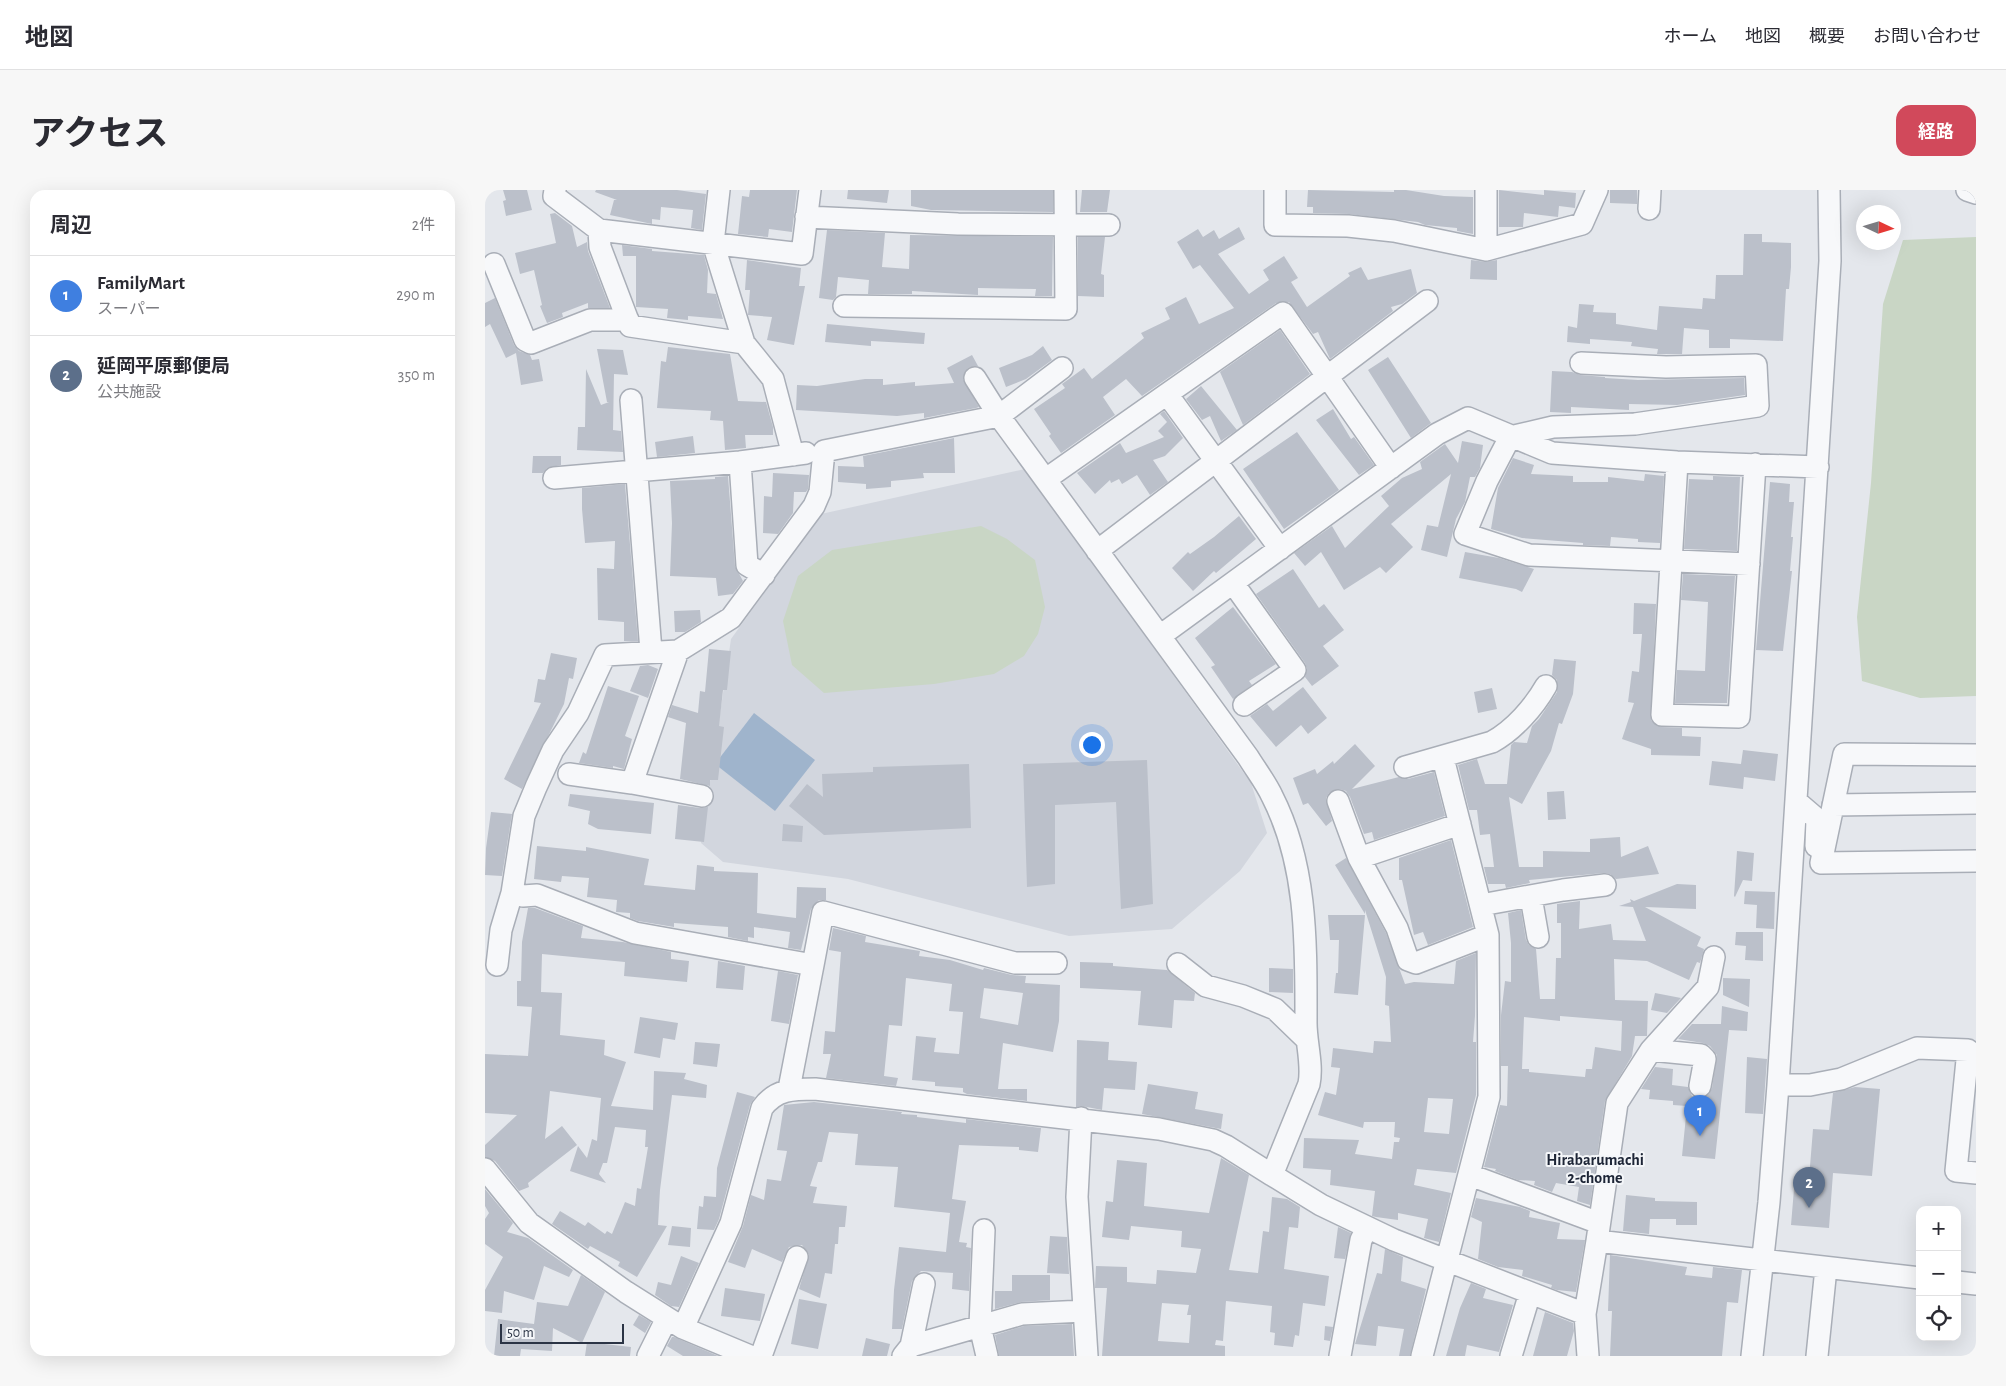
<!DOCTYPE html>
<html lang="ja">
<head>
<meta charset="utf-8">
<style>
	body { margin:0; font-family:"Alegreya Sans","Noto Sans JP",sans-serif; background:#f7f7f7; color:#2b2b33 }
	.controls { position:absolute; right:15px; bottom:15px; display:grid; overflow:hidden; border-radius:10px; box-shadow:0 5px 20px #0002 }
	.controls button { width:45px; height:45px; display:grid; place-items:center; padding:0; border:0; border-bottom:1px solid #e1e1e2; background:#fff; color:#2b2b33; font:25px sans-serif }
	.compass { position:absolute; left:1371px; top:15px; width:45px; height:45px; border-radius:50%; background:#fff; box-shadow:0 5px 20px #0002; rotate:94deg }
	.scale { position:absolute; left:15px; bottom:12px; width:124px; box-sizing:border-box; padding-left:5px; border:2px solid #2b3445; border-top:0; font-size:14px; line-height:18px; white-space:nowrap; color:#2b3445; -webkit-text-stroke:4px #f4f6f9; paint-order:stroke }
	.you { position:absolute; left:606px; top:554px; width:18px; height:18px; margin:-12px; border:4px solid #fff; border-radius:50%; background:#1a73e8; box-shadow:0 0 0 8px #1a73e833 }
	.badge { display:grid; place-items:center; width:32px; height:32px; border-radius:50%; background:#d1495b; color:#fff; font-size:16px; font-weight:700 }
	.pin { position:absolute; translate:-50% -41px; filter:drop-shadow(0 1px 2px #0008) }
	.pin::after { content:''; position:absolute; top:26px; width:18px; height:15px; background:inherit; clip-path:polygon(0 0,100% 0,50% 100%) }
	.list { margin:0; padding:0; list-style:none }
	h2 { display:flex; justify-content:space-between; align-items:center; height:65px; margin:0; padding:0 20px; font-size:21px }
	h2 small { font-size:16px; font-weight:400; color:#7c7c81 }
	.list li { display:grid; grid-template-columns:32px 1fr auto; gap:15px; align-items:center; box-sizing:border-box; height:80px; padding:0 20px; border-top:1px solid #e1e1e2 }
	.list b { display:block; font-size:19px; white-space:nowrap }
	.list p { margin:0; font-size:16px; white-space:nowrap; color:#7c7c81 }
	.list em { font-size:16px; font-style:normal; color:#7c7c81 }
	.icon { flex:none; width:28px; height:28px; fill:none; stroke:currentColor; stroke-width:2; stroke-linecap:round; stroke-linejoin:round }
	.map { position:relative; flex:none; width:1491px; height:1166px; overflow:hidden; border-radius:15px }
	header { display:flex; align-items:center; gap:30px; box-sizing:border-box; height:70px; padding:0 25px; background:#fff; border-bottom:1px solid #e1e1e2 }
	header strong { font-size:24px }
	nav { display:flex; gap:28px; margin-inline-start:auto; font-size:18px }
	.intro { display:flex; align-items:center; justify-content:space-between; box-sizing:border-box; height:120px; padding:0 30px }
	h1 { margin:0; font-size:35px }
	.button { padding:12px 22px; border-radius:15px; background:#d1495b; color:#fff; font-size:18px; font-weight:700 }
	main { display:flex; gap:30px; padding:0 30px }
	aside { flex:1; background:#fff; border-radius:15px; box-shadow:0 5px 20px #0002 }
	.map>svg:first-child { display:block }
	.built { fill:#d2d6de }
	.green { fill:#c9d6c5 }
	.water { fill:#9fb4cc }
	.building { fill:#bbc0ca; fill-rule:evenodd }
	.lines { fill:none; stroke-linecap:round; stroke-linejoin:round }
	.minor-casing { stroke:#a9aeb7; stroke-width:24 }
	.minor { stroke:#f7f8fa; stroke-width:21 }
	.labels { text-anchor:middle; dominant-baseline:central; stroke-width:4; stroke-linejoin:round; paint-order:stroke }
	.neighbourhood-label { font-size:16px; font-weight:bold; fill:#1d2536; stroke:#f4f6f9 }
</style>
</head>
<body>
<header>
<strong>地図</strong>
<nav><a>ホーム</a><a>地図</a><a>概要</a><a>お問い合わせ</a></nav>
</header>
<div class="intro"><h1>アクセス</h1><a class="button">経路</a></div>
<main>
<aside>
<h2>周辺<small>2件</small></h2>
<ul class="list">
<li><span class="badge" style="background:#3f7fe0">1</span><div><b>FamilyMart</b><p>スーパー</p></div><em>290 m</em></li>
<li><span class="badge" style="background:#5c6f8a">2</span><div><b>延岡平原郵便局</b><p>公共施設</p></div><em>350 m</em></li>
</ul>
</aside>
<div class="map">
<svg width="1491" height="1166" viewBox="0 0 1491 1166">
	<rect width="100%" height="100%" fill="#e4e7ec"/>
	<path class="built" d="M540,279L766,593L782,643L755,681L687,739L584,746L363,689L238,672L216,653L246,449L336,324Z"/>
	<path class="green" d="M1491,47V506L1435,508L1377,491L1372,427L1386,293L1398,114L1418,50Z
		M496,336L522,349L550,370L560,417L553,444L539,466L509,484L449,494L339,503L307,475L298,431L313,386L347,360Z"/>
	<path class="water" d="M269,523L330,570L290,621L230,574Z"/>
	<path class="building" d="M18,0H42L47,20L21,26L18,11L21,10Z
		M111,0H192L221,4L217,40L206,38L208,20L176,17L175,30L167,29V34L125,25L129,10H132L110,2Z
		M265,0H312L307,42L284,39L283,47L253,44L257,6L264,7Z
		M363,0H404L402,13L362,9Z
		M426,0H568V22L446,20L426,16Z
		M597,0H625L622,22H595Z
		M823,0L909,2V0H921L959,6L988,7V44L972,41V38L940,35L933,32L864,24L828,23V17H822Z
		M1014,0L1059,5V0L1091,3L1090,18L1074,16L1073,27L1039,23L1038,37H1014Z
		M1125,0H1152V14L1125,13Z
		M70,23L87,36L92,57L102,52L103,61L125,118H103V113L77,123L78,127L62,133L55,116L57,115L49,80L35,84L30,63L71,53L65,24Z
		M754,37L760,49L733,64L764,104L784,90L778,80L799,66L813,88L806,92L822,117L865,86L863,83L876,77L883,90L926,79L932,103L917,114L906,117L908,121L845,169L833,142L828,144L804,112L791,113L657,206L641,189L618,207L630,225L576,263L564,246L566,244L549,219L580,198L577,194L599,178L607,189L659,148L656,143L685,129L680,118L701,107L714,134L749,118L715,75L708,79L692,52L713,39L718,47L729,40L734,49Z
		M342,40L400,43L397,77L424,79L425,45L568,47L567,106H550L551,99L493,98V105L427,101V104H383L384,90L353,87L351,107L348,110L334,108Z
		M1259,44H1277V52L1306,53V77L1304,99H1301L1298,151L1245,149V158H1224V140L1199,138L1197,164H1172L1173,159L1146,156L1147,152L1105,149V154L1082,152L1083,136L1092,138L1094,114L1109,115L1108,122L1131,123V134L1172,140L1174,116L1217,119L1218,108L1230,109L1231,85H1258Z
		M593,47H620L616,84L619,85V107L593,106Z
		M137,55L167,59V61L219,65L223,80L222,103L231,104L238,129L203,126V130L182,128L183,119L151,117V66H138Z
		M262,70L316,78L314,96H320L309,155L282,150L287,127L263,125L265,100H260Z
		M986,70L1001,72L1012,70V90L985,89Z
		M10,108L29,155L34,161L45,165L47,170L54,169L58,191L36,195L31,163L21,168L5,134L0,137V113Z
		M342,134L440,143L439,154L386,151V156L340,152Z
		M795,140L825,184L758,235L735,182Z
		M558,156L567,170L541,189L521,197L514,178L547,165Z
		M183,157L245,164L253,211L281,212L288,237V245H260L261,258L240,260L238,231L225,230L226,221L172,218L176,171L181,172Z
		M112,159L138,160L143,185L129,184L128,240L136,241L138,262L92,260L93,237H100L101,179L116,215L124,212H122Z
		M487,165L493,176L483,178L478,189L494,217L491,218L439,228V223L412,226L311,220L312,195L332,196L380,189H398V195L430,192V196L469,193L462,178Z
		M903,167L946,233L926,248L883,180Z
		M1067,181L1087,182L1095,185L1120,187V188L1153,190L1259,188L1260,205L1192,215L1144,214V220L1086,217V223L1065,222Z
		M716,196L752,240L736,251L725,226L717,230L701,209Z
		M848,219L866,249L869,247L889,275L874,285L831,230Z
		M679,221L698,248L680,266L668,270L683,292L665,305L652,285L637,294L634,289L626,293L625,290L610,304L592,283L635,253L641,263L679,247L673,241L682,232L675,224Z
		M812,242L854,300L799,339L758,279Z
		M208,246L210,263L172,267L170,252Z
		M469,248L470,283H438L439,288L406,291V297L381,299V294L353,292V276L379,277L378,266Z
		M977,251L998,255L995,278L990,287H985L980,312L971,329L962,367L936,360L942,335L953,337L966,284L906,334L928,357L901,383L895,377L859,400L836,362L820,376L809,363L847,336L860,358L904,316L896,306L917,288L937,279L935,272L960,254L973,273Z
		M48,266H76V275L62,278L58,283H47Z
		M1028,268L1049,275L1046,284L1088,286V292H1123V287L1159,291L1160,284L1179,286L1175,353L1153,352V349L1126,347L1125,356L1098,355V353L1037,348L1006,339L1013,298Z
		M288,283L324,285L323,299L321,302H309L308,323L293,344L278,343L279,306L287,307Z
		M243,286L250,376L258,391L248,404L233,406L231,388L185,386L187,333L185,291L230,289V287Z
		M1228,286L1255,287L1252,361L1199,359L1204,289L1228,290Z
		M1285,292L1305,294L1304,312H1309L1306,347H1308L1305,381H1307L1298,461L1271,460Z
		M140,294L153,451H139V432L113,430L112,378L129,379L130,351L100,353L97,319V298Z
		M754,326L771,349L731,383L729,381L708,401L687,378L703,362L705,364L729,347Z
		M980,362L1014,368L1049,379L1037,402L1031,399L974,388Z
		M808,379L834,418L839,414L859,440L838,456L854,476L827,496L820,487L822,479L820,473L771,404Z
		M1198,384L1250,386L1242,513H1190L1192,480L1220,481L1223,412L1196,410Z
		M1149,413L1171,414L1166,530L1176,537L1197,538V546L1216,547L1215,566L1166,565V559L1137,549L1149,513L1143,512L1147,481L1154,482L1157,444H1148Z
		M748,417L791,474L764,491L767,495L748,509L726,477L730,475L710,448Z
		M215,420L216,432L200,442H190L189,421Z
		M224,459L246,461L242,500H238L234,536L239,537L233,590H225V596L195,589L201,533L183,527L187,515L213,523L215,501L220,502Z
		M66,463L92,468L88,489L84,488L79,514L37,599L19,589L56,513L49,512L53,489L60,490Z
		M1069,469L1091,471L1088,504L1077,534L1074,533L1066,561L1037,614L1024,607L1034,677H1058V661L1105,662V649L1135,647L1136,667L1163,656L1174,684L1131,689L1125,684L1119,683L1044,690L1045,693L1021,698L1020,694H1003L999,677H1009L1005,644L995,645L992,620H984L973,575L992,569L1000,594H1022L1026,555L1029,552L1042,553L1047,536L1054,529L1072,502V490L1067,485Z
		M163,475L173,479L163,508L145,501L155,476Z
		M123,496L154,506L140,546L147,549L139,579L128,576V578L94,573L98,562L101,564Z
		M818,497L842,528L823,544L816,535L791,557L765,526L782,514L788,521Z
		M1007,498L1012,519L993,523L989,502Z
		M870,554L890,576L867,599L914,587L923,589L949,582L960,626L889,650L887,642L879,644L865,607L861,601L855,599L844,603L841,608L847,631L841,636L823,613L818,615L808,588L830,579L832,584L848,571L849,574Z
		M1258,560L1293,564L1290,591L1259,587L1258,599L1224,595L1227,571L1256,574Z
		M662,570L668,714L636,719L631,612L570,615V694L542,697L538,574Z
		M484,574L486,638L339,645L304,616L322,594L338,607L337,584L388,582V577Z
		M1079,601L1081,629L1063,630L1062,602Z
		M85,604L169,613L166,644L113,639L103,634L105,621L83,616Z
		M193,615L215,618L223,617L219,652L190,649Z
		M6,622L27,624L17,686L0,685L1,658Z
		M298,634L318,636L317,652L297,651Z
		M966,650L988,737L943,755L938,742L929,745L917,690H914V668Z
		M52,656L101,661V657L164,669L159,695L210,700L212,675L229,677V681L273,683L272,723L311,728L312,697L341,698V710H334L326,719L316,760L303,758L305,742L269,737V748L263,747V751L243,747V737L189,733V737L153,731L145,728V723L131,722L132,710L102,707L104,688L77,686L76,692L49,689Z
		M1252,661L1269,663L1267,691L1258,690L1250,707L1249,706Z
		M861,668L901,743L920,794L929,792L969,794L971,771L991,763L990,826L988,852H991V905L971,983L932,979L929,995L966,1003L954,1052L939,1048L943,1029L913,1023V1030L891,1027L887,1026L890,1001L845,995L846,980L818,978L819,948L874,950L870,964L907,969L909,952H914L915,948L909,947L910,932H879L878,938L833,925L840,902L851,905L855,878L846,877L848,858L888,863L889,851L906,852L904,816L900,815L901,787L880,720V724L850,675ZM943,908L968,909L964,944L939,942Z
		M1192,694L1211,695V719L1160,717L1216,747L1212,756L1219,759L1215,773L1212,772L1204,790L1162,771L1129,769L1130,810L1163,811L1162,846H1150L1147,866L1120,911L1105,1015L1092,1011L1094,997L1071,993L1067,1002L1049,995L1050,991L1033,990L1010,981L1011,979L999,977L1015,915L1022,916L1023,876H1016V825L1020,791L1026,792V753L1023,723L1036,720L1041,750L1044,755L1051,759L1055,809H1070L1071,768H1076V733H1072V714L1095,711L1094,739L1126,734L1128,750L1161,751L1148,717L1134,716L1146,712L1145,709L1149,711ZM1075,826L1137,831L1136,861L1110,857L1107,879H1101L1100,887L1044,882V879H1037L1039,827L1075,831Z
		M1260,701L1290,702L1289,739L1271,738L1272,715L1259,714Z
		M43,718H50L98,736L96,748L138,752L186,762V769L204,771L202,792L139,786L140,772L57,764L56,802L77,803L75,845L120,850L119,865L141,872L126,916L168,920L169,881L201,883L199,889L222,895L221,908L187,905L175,1000L173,1035L182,1036L152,1087L133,1076L135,1072L105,1056L103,1059L67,1034L75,1021L100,1036L103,1032L120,1044L122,1041L127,1044L140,1012L150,1016L152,998L156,999L163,957H160L161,940L130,937L122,973H118L114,984L121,993L85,981L93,956L102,968L107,949L112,951L116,908L65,901L60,949L77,936L92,955L43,993L44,997L34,1001L10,971L0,967V955L32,925L0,923V864L43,866L47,817L32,816V791H36L37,752Z
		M843,725H880L873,805L849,803L851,783H853L854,750H845Z
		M348,738L381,746L380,752L435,761L434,766L465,770L498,780L499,778L527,785L541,786L540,793L575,795L574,831L568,862L518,853L513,899H542V911L482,904L478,902V898L450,896V892L427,890L431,846L451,848L449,862L474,864L478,822L464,821L467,794L421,788L417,836L404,835L399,886L413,888L411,896L341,888L346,864H338L340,841L350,842L356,762L344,760ZM499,798L538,803L533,835L495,828Z
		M1251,742H1278V771L1260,770L1261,756L1250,755Z
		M233,771L260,776L258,800L231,798Z
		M595,772L628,773V776L682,780L710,803L709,811L689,810L687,838L653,835L656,801L595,798Z
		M784,778L808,779V803L784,802Z
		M293,781L313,785L304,834L286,831Z
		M1238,788L1265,789L1264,817L1238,805Z
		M1170,803L1196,808L1182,823L1166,820Z
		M1237,816L1263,822L1262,841L1244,840L1230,969L1197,966L1202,916L1188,915V911L1164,909L1165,900L1156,899L1170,877L1188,879L1187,895L1203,897L1207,906L1219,908L1224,904L1227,898L1232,865L1225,856L1218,853L1193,849L1207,834H1236Z
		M155,827L193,833L190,850L178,848L175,868L149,863Z
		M592,850L624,852L623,870L652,872L650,900L619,898L617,920L597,916L591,917Z
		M210,852L235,854L232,877L208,874Z
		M1262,867L1282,869L1278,924L1260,923Z
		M663,894L713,902L710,919L738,924L736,939L657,924Z
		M1370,897L1395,899L1387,986L1348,983L1344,1038L1306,1035L1309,999L1323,1001L1328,939L1344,940L1348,903Z
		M252,902L270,907L265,915L234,1029L229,1040L212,1039L214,1016L218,1017L219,1006L231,1007L232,978Z
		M329,912L417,922L416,924L432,925V927L481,933V929L556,938L553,962L534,960V957L474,955L467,1009L481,1011L474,1052L482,1053L481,1057L486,1058L484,1101L467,1099L468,1083L436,1081L427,1091L417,1139H407L409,1100L414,1057L461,1062L465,1023L409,1017L413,977L370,975L373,944L344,942L337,972H333L325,996L332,997L328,1013L362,1016L360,1037H354L353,1054H350L347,1084L340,1083L335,1108L314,1099L324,1065L317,1055L304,1057L297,1072L267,1059L260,1078L243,1072L258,1036L266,1005L279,1010L282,989L296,991L302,961L292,960L299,915Z
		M736,968L764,985L744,1080L773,1083L778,1041L784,1042L787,1007L802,1009L815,1017L813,1038L804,1037L799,1079L844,1086L840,1116L818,1113L814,1146L810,1145L808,1157L789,1155L790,1143L785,1142L787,1116L741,1111L738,1151L731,1150L730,1155L740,1156V1166H617L622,1098H610L611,1076L642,1077V1092L671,1094L672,1080L711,1083L716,1059L696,1057L697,1041L646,1036L644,1050L617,1047L621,1011L628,1012L632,970L662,973L659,1016L724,1023ZM677,1113L704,1115L702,1125H706L704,1153L673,1151Z
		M0,999L28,1033L22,1042L43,1048L88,1080L84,1087L59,1076L49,1110L19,1101L17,1123L0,1121V1100L18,1067L0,1054V1029L4,1023L0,1016Z
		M1141,1005L1170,1008V1011L1212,1012V1035H1191V1029H1165L1164,1044L1138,1041Z
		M991,1008L1035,1017L1045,1021L1044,1027L1075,1033L1072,1049L1100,1050L1091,1102L1072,1100L1066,1098L1067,1095L1037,1086L1038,1080L1013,1077L993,1069L997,1032L986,1027Z
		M187,1036L206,1038L205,1057L183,1055Z
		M853,1037L866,1043L860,1069L849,1068Z
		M565,1046L582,1047L584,1084L562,1083Z
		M900,1059L918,1067L916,1091L941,1099L925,1166H914L919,1139L893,1136L891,1156L870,1154L892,1083L897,1084Z
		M1125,1065L1202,1077L1200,1085L1227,1088L1228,1077L1257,1080L1253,1113L1242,1112L1237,1166H1125L1127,1121H1123Z
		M196,1066L214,1073L194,1117L186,1116L170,1105L173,1092L186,1095Z
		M96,1085L120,1102L97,1153L68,1138L67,1161L36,1159L35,1166H9L13,1129L49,1134L52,1112L83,1116Z
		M527,1085H565V1110L536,1112L510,1119V1101H527Z
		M986,1093L1001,1099L998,1108L1028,1115L1014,1162L982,1155L980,1166H961L975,1118Z
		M240,1098L280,1104L275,1131L236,1126Z
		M314,1109L342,1114L333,1159L306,1154Z
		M1060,1122L1088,1133L1089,1141L1082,1166H1048Z
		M154,1125L166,1132L159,1145L160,1143L148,1135Z
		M587,1134L589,1166H514L510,1145L539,1136Z
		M840,1136L848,1137L845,1151L839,1150Z
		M187,1147H189L233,1166H198L182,1156Z
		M381,1148L405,1154L402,1166H377Z
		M102,1152L146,1157L145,1166H100Z"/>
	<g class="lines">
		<defs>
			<path id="minor" d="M70,0L69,6L114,40L115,57L145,136L259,153
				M234,0L228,53L259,153L288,189L308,265
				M790,0V35L863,36L909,41L1001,60L1097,34L1112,0
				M1482,0L1491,3
				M1164,19L1165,0
				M321,27L473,34L624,35
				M114,40L317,64L325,0
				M1001,60V0
				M9,74L40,150L46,153L105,130H143
				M359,116L581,119L580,0
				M1096,173L1181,177L1271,175L1273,216L1150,234L1068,237L1025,247L1002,291L980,344L1044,365L1264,374
				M490,188L514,226L577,178
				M146,210L166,461
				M255,272L262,375L279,385
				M1192,272L1177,525L1254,527L1270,274
				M69,288L255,272L321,263
				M561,289L682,204
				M795,359L682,204L798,123L906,278
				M612,361L942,111
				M748,393L810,480L759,515
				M675,446L952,244L983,228L1067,263L1192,272L1333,277
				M1491,565L1359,564L1336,673L1491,671
				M920,577L1007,552C1029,540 1049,517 1061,496
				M84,584L147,593L193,461
				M147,593L217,606
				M853,611L874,668L912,738L923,770L931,773L1003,745
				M1311,611L1332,629L1331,656
				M1348,615L1491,613
				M874,668L975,634
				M1046,707L1053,747
				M996,715L1078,700L1120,695
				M1229,767L1223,797L1166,860L1132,913L1112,1051L1435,1088
				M693,774L721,796L758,806L790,819L821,849
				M12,775L16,740L27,703
				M328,775L338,722L530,773H571
				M1166,860L1216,865L1220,869L1215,896
				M1293,895H1325L1356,889L1432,858L1483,860L1471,981L1491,983
				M596,928L592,1007L602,1166
				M0,979L44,1033L141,1102L198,1138L265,1166
				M787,985L836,1015L909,1050L1100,1124L1112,1051
				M985,985L1114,1033
				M499,1040L495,1136L502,1166
				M1472,1092L1491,1094
				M1100,1124L1103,1166
				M198,1138L246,1033L277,918C291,899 308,899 330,899L674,939L728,950L741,956L787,985L824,894C828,875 821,853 821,833C821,757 823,676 787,606C781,593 771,580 763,567L514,226L339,261L335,302L329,316L246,428L193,461L120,465L93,523L68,560L51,597L39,626L27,703L38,706L52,705L150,743L328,775L304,899
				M426,1156L439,1094
				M163,1166L182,1128
				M276,1166L312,1067
				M418,1166L426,1156L537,1124L599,1121
				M855,1166L876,1050L882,1038
				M937,1166L1004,907L1003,745L958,568
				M1026,1166L1045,1103
				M1267,1166L1284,1012L1293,895L1345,71L1344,0
				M1332,1166L1341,1078"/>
		</defs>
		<use href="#minor" class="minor-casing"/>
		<use href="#minor" class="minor"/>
	</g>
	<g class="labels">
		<g class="neighbourhood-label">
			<text x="1110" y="970">Hirabarumachi<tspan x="1110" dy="18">2-chome</tspan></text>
		</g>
	</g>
</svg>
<div class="controls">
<button>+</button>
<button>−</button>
<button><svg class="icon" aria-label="locate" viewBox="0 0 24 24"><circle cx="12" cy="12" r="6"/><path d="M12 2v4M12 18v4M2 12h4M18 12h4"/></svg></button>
</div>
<svg class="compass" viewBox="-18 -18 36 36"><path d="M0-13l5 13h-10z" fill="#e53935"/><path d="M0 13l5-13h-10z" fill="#7c7c81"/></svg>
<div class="scale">50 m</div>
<div class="you"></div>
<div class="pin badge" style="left:1215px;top:946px;background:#3f7fe0">1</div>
<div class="pin badge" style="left:1324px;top:1018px;background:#5c6f8a">2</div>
</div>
</main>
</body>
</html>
